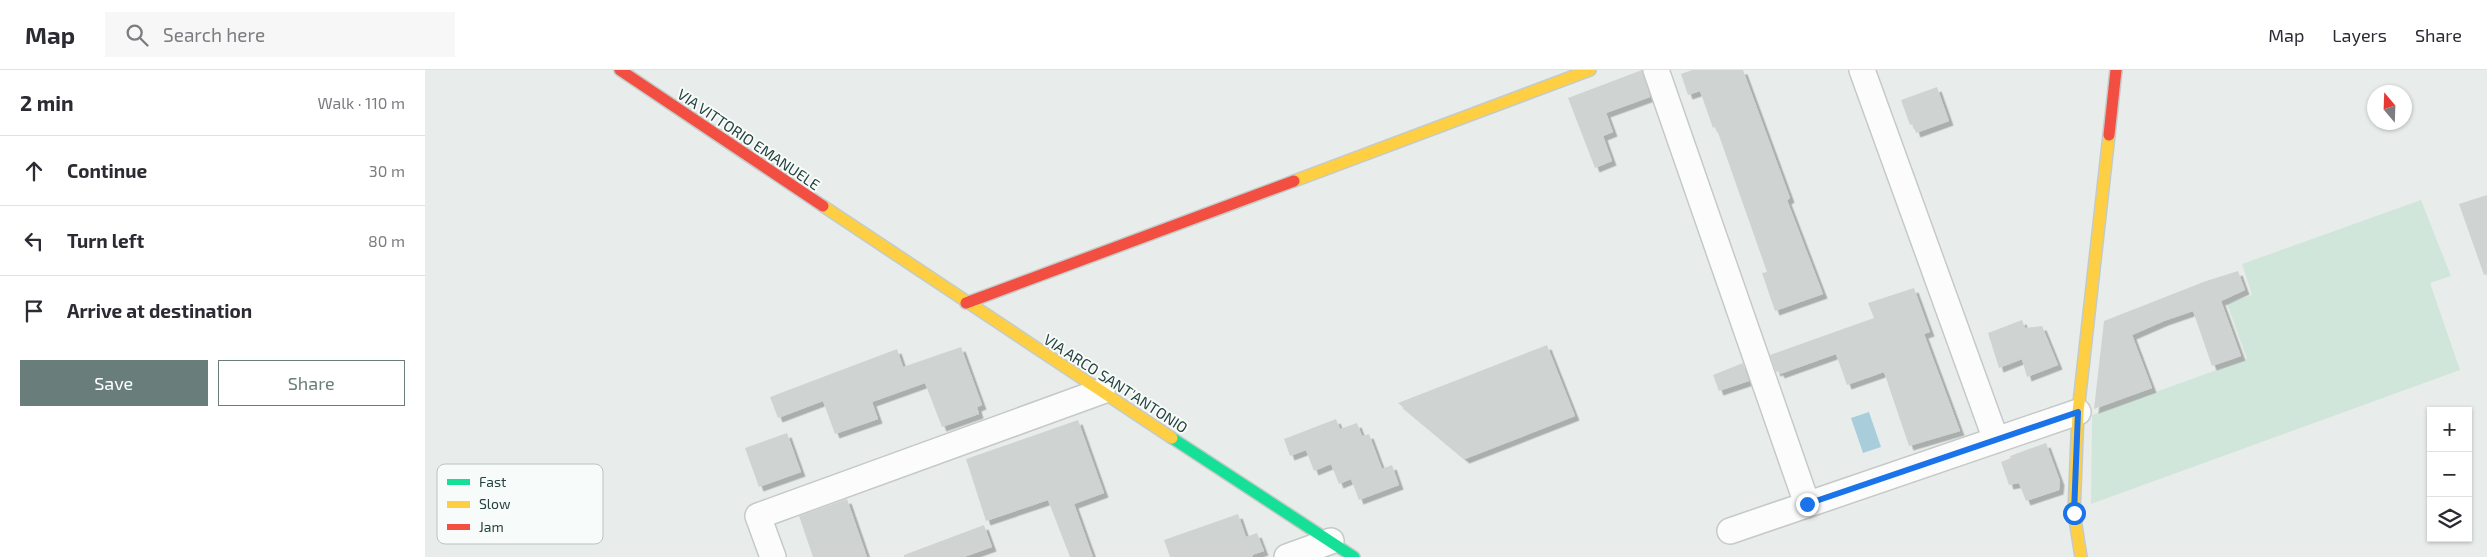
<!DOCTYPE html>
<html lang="en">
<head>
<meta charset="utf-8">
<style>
	body { margin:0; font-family:"Exo 2",sans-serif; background:#f7f7f7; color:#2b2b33 }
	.controls { position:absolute; right:15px; bottom:15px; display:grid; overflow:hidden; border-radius:0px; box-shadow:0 1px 4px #0004 }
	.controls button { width:45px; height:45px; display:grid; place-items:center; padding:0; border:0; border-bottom:1px solid #e1e1e2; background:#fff; color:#2b2b33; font:25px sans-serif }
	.compass { position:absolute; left:1942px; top:15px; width:45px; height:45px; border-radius:50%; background:#fff; box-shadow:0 1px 4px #0004; rotate:341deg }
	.stop { position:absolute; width:15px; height:15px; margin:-11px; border:4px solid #1a73e8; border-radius:50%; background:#fff }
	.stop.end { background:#1a73e8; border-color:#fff; box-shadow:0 1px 5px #0008 }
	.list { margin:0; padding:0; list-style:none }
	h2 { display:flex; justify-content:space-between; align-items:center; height:65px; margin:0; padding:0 20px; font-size:21px }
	h2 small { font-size:16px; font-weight:400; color:#7c7c81 }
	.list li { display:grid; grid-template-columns:32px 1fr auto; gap:15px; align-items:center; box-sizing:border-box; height:70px; padding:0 20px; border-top:1px solid #e1e1e2 }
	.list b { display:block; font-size:19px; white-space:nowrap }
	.list em { font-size:16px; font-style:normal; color:#7c7c81 }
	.actions { display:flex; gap:10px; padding:15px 20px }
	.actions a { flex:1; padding:11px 0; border:1px solid #697e7b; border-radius:0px; text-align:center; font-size:18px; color:#697e7b }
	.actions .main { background:#697e7b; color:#fff }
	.icon { flex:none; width:28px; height:28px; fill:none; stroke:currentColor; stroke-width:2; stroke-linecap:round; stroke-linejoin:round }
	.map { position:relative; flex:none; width:2062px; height:487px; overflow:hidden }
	header { display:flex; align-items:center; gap:30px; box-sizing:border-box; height:70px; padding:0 25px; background:#fff; border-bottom:1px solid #e1e1e2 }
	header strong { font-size:24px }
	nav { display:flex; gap:28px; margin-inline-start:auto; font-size:18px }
	.search { width:350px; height:45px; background:#f7f7f7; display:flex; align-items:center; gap:12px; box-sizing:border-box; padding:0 18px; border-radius:0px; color:#7c7c81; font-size:19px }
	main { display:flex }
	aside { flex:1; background:#fff }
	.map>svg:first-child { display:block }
	.green { fill:#d1e6da }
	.water { fill:#a8cedb }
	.building { fill:#cfd4d3; filter:url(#shadow) }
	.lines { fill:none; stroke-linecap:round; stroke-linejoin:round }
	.street-casing { stroke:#c5cac8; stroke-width:28 }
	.fast-casing { stroke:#c3cbc9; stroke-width:14 }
	.slow-casing { stroke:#c3cbc9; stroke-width:14 }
	.jam-casing { stroke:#c3cbc9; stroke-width:14 }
	.street { stroke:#fcfcfc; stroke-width:25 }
	.fast { stroke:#16e098; stroke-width:11 }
	.slow { stroke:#ffcf43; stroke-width:11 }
	.jam { stroke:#f24e42; stroke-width:11 }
	.route { stroke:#1a73e8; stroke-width:6 }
	.labels { text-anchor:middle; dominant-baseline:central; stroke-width:4; stroke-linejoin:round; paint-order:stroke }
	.street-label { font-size:15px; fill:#24423e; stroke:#f7fbf9 }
	.key { fill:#f7fbf9; stroke:#b8c4c1; stroke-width:1 }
	.key-label { font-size:14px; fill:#24423e }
</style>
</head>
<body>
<header>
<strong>Map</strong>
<div class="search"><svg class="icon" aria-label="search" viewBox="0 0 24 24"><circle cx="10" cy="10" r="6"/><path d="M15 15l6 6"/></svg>Search here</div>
<nav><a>Map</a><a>Layers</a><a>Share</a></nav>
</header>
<main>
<aside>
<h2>2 min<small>Walk · 110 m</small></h2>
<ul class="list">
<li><svg class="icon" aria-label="ahead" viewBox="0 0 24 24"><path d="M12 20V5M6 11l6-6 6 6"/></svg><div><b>Continue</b></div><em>30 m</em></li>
<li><svg class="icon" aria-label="left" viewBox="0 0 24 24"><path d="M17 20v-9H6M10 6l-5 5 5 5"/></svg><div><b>Turn left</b></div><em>80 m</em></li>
<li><svg class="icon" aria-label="arrive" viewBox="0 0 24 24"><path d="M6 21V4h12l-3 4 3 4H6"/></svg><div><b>Arrive at destination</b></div></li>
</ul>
<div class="actions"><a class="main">Save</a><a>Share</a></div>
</aside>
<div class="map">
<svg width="2062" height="487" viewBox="0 0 2062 487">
	<defs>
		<filter id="shadow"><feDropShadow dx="4.5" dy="4.5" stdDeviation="0" flood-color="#0004"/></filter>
	</defs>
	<rect width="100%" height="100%" fill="#e8edeb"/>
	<path class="green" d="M1996,130L2026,206L2005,213L2035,300L1666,434L1667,345L1822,289L1802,234L1827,225L1817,194Z"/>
	<path class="water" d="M1444,342L1456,377L1438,383L1426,348Z"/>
	<path class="building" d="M1217,0L1225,27L1181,43L1188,62L1178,66L1187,91L1170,98L1143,28Z
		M1267,0H1318L1365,128L1362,130L1398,224L1350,241L1337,203L1342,202L1291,57L1288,58L1275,21L1263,25L1256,4Z
		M1512,17L1524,51L1491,63L1488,54L1485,55L1476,30Z
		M2062,125V204L2059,205L2034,134Z
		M1813,201L1820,220L1796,231L1816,286L1787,296L1768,241L1739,251L1707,265L1727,318L1669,339L1679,251L1781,211Z
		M1489,218L1505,262L1499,264L1535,361L1484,376L1459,302L1422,315L1411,284L1355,304L1354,301L1351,302L1345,285L1449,248L1443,233Z
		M1597,250L1600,258L1617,256L1633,295L1602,307L1597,289L1574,298L1563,263Z
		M1122,275L1150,346L1040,389L973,333Z
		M536,277L557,335L552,337L554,344L517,357L500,313L447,332L453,349L410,364L398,331L353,348L345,327L472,279L478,297Z
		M1318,293L1324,311L1294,321L1288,305Z
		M911,349L915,359L932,353L937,366L944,364L957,399L967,395L974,415L934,430L926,409L914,414L906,394L889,401L881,380L865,386L859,369Z
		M653,350L679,423L649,434L668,487H645L623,430L561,451L541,389Z
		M362,363L376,402L334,417L320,378Z
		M1621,373L1635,411L1634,420L1601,431L1594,413L1584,415L1576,392L1586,388L1585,386Z
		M422,429L442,487H388L374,446Z
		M813,444L821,467L832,463L839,481L827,485L828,487H745L739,470Z
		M559,455L567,477L539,487H479V485Z"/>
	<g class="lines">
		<defs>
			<path id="street" d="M1231,0L1382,434
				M1437,0L1571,370
				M1305,461L1653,342
				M348,487L333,446L677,321
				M862,487L906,471"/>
			<path id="fast" d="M747,368L929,487"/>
			<path id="slow" d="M869,111L1165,0
				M398,136L747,368
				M1656,487L1649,443L1653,342L1684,65"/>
			<path id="jam" d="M195,0L398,136
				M1684,65L1691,0
				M541,233L869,111"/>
		</defs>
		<use href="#street" class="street-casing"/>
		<use href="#fast" class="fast-casing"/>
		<use href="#slow" class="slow-casing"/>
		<use href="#jam" class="jam-casing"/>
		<use href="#street" class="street"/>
		<use href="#fast" class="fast"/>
		<use href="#slow" class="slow"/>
		<use href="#jam" class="jam"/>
	</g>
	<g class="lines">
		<path class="route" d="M1382,434L1653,342L1649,443"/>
	</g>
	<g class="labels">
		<g class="street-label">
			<text transform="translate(324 69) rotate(34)">VIA VITTORIO EMANUELE</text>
			<text transform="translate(691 313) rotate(33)">VIA ARCO SANT'ANTONIO</text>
		</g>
	</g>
	<rect x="12" y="394" width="166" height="80" rx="8" class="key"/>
	<rect x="22" y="409" width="23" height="6" fill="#16e098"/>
	<rect x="22" y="431" width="23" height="7" fill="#ffcf43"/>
	<rect x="22" y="454" width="23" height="6" fill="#f24e42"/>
	<g class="key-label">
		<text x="54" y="417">Fast</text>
		<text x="54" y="439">Slow</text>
		<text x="54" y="462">Jam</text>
	</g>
</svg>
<div class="controls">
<button>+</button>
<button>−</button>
<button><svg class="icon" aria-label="layers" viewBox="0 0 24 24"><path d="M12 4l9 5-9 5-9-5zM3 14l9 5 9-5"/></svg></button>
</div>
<svg class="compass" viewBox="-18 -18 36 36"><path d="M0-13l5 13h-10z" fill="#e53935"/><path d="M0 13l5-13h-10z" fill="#7c7c81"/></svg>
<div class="stop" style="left:1649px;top:443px"></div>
<div class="stop end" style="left:1382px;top:434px"></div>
</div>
</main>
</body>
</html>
